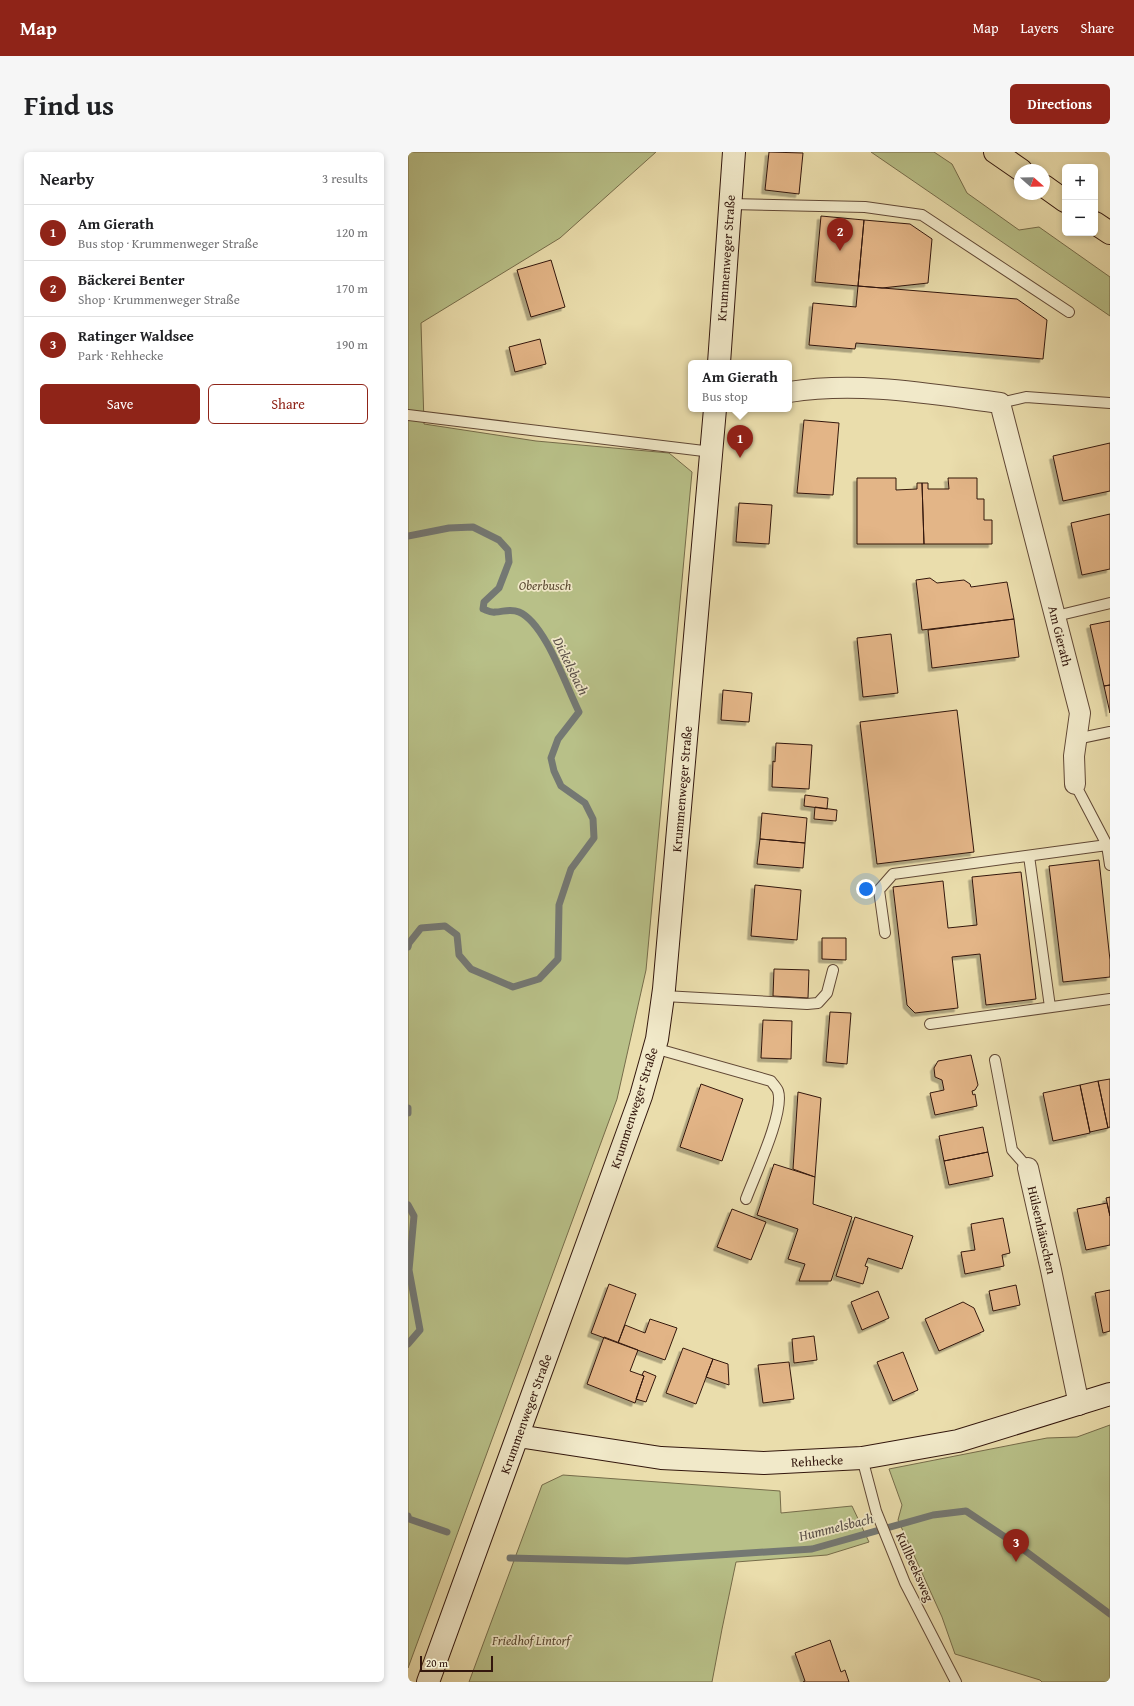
<!DOCTYPE html>
<html lang="en">
<head>
<meta charset="utf-8">
<style>
	body { margin:0; font-family:"Gentium Book Plus",serif; background:#f6f6f6; color:#202124 }
	.controls { position:absolute; right:12px; top:12px; display:grid; overflow:hidden; border-radius:6px; box-shadow:0 2px 6px #0003 }
	.controls button { width:36px; height:36px; display:grid; place-items:center; padding:0; border:0; border-bottom:1px solid #e0e0e0; background:#fff; color:#202124; font:20px sans-serif }
	.compass { position:absolute; left:606px; top:12px; width:36px; height:36px; border-radius:50%; background:#fff; box-shadow:0 2px 6px #0003; rotate:110deg }
	.scale { position:absolute; left:12px; bottom:10px; width:73px; box-sizing:border-box; padding-left:4px; border:2px solid #33170d; border-top:0; font-size:11px; line-height:14px; white-space:nowrap; color:#33170d; -webkit-text-stroke:3px #f1e9c9; paint-order:stroke }
	.you { position:absolute; left:458px; top:737px; width:14px; height:14px; margin:-10px; border:3px solid #fff; border-radius:50%; background:#1a73e8; box-shadow:0 0 0 6px #1a73e833 }
	.badge { display:grid; place-items:center; width:26px; height:26px; border-radius:50%; background:#8f2418; color:#fff; font-size:13px; font-weight:700 }
	.pin { position:absolute; translate:-50% -33px; filter:drop-shadow(0 1px 2px #0008) }
	.pin::after { content:''; position:absolute; top:21px; width:14px; height:12px; background:inherit; clip-path:polygon(0 0,100% 0,50% 100%) }
	.popup { position:absolute; left:280px; top:208px; width:104px; height:52px; box-sizing:border-box; display:grid; place-content:center; border-radius:6px; background:#fff; filter:drop-shadow(0 1px 3px #0005); font-size:13px; white-space:nowrap; color:#757577 }
	.popup b { font-size:15px; color:#202124 }
	.popup::after { content:''; position:absolute; left:50%; top:100%; margin-left:-8px; border:8px solid transparent; border-top-color:#fff }
	.list { margin:0; padding:0; list-style:none }
	h2 { display:flex; justify-content:space-between; align-items:center; height:52px; margin:0; padding:0 16px; font-size:17px }
	h2 small { font-size:13px; font-weight:400; color:#757577 }
	.list li { display:grid; grid-template-columns:26px 1fr auto; gap:12px; align-items:center; box-sizing:border-box; height:56px; padding:0 16px; border-top:1px solid #e0e0e0 }
	.list b { display:block; font-size:15px; white-space:nowrap }
	.list p { margin:0; font-size:13px; white-space:nowrap; color:#757577 }
	.list em { font-size:13px; font-style:normal; color:#757577 }
	.actions { display:flex; gap:8px; padding:12px 16px }
	.actions a { flex:1; padding:9px 0; border:1px solid #8f2418; border-radius:6px; text-align:center; font-size:14px; color:#8f2418 }
	.actions .main { background:#8f2418; color:#fff }
	.map { position:relative; flex:none; width:702px; height:1530px; overflow:hidden; border-radius:6px }
	header { display:flex; align-items:center; gap:24px; box-sizing:border-box; height:56px; padding:0 20px; background:#8f2418; color:#fff }
	header strong { font-size:19px }
	nav { display:flex; gap:22px; margin-inline-start:auto; font-size:14px }
	.intro { display:flex; align-items:center; justify-content:space-between; box-sizing:border-box; height:96px; padding:0 24px }
	h1 { margin:0; font-size:28px }
	.button { padding:10px 18px; border-radius:6px; background:#8f2418; color:#fff; font-size:14px; font-weight:700 }
	main { display:flex; gap:24px; padding:0 24px }
	aside { flex:1; background:#fff; border-radius:6px; box-shadow:0 2px 6px #0003 }
	.map>svg:first-child { display:block }
	.green { fill:#b8c088; stroke:#766c4a }
	.lines { fill:none; stroke-linecap:round; stroke-linejoin:round }
	.stream { stroke:#747873; stroke-width:7 }
	.building { fill:#e3b587; stroke:#33170d; filter:url(#shadow) }
	.lane-casing { stroke:#614835; stroke-width:12 }
	.street-casing { stroke:#614835; stroke-width:22 }
	.secondary-casing { stroke:#33170d; stroke-width:24 }
	.highway-casing { stroke:#33170d; stroke-width:24 }
	.lane { stroke:#f1e9c9; stroke-width:10 }
	.street { stroke:#f1e9c9; stroke-width:20 }
	.secondary { stroke:#f1e9c9; stroke-width:22 }
	.highway { stroke:#eaddac; stroke-width:22 }
	.labels { text-anchor:middle; dominant-baseline:central; stroke-width:3.5; stroke-linejoin:round; paint-order:stroke }
	.street-label { font-size:13px; fill:#33170d; stroke:#f1e9c9 }
	.park-label { font-size:13px; font-style:italic; fill:#5b4a32; stroke:#f1e9c9 }
	.water-label { font-size:14px; font-style:italic; fill:#594f48; stroke:#f1e9c9 }
</style>
</head>
<body>
<header>
<strong>Map</strong>
<nav><a>Map</a><a>Layers</a><a>Share</a></nav>
</header>
<div class="intro"><h1>Find us</h1><a class="button">Directions</a></div>
<main>
<aside>
<h2>Nearby<small>3 results</small></h2>
<ul class="list">
<li><span class="badge">1</span><div><b>Am Gierath</b><p>Bus stop · Krummenweger Straße</p></div><em>120 m</em></li>
<li><span class="badge">2</span><div><b>Bäckerei Benter</b><p>Shop · Krummenweger Straße</p></div><em>170 m</em></li>
<li><span class="badge">3</span><div><b>Ratinger Waldsee</b><p>Park · Rehhecke</p></div><em>190 m</em></li>
</ul>
<div class="actions"><a class="main">Save</a><a>Share</a></div>
</aside>
<div class="map">
<svg width="702" height="1530" viewBox="0 0 702 1530">
	<defs>
		<filter id="shadow"><feDropShadow dx="-3.5" dy="3.5" stdDeviation="0" flood-color="#0004"/></filter>
	</defs>
	<rect width="100%" height="100%" fill="#eaddac"/>
	<filter id="stains"><feTurbulence type="fractalNoise" baseFrequency=".005" numOctaves="4"/><feColorMatrix values="0 0 0 0 .2 0 0 0 0 .09 0 0 0 0 .02 0 0 0 .5 -.17"/></filter>
	<radialGradient id="worn" r=".72"><stop offset=".6" stop-color="#630" stop-opacity="0"/><stop offset="1" stop-color="#630" stop-opacity=".3"/></radialGradient>
	<path class="green" d="M0,0H248L152,86L13,171L16,272L128,289L261,301L284,320L238,818L209,947L0,1516Z
		M463,0H526L544,12L559,41L611,78L631,75L702,125V164Z
		M702,1273V1530H634L632,1528L547,1502L534,1465L490,1368L494,1353L481,1317L639,1286L669,1285Z
		M155,1323L372,1339L373,1361L444,1354L461,1390L419,1403L328,1410L314,1477L304,1530H61L134,1333Z"/>
	<g class="lines">
		<path class="stream" d="M0,384L41,376L65,375L91,388L100,398L101,410L91,436L76,450L75,457C78,458 83,461 87,460C95,460 102,456 111,460C137,471 158,534 171,560L150,587L143,606L146,619L153,634L177,651L185,667L186,686L163,717L151,753L150,807L131,827L105,835L63,817L51,803L49,783L37,774L13,776L1,791L0,795
			M0,956V961
			M0,1053L6,1064L1,1118L12,1178L0,1192
			M0,1364L1,1367L39,1380
			M102,1406L219,1409L404,1397L525,1363L558,1359L612,1395L702,1462"/>
	</g>
	<path class="building" d="M361,0L395,1L391,42L357,38Z
		M413,64L456,68L450,134L407,130Z
		M456,68L502,72L524,87L520,131L474,136L450,134Z
		M143,108L157,155L123,165L109,118Z
		M450,134L609,147L639,168L635,207L448,191L447,197L401,193L405,151L448,155Z
		M132,187L138,212L107,220L101,195Z
		M396,268L431,271L425,343L389,341Z
		M702,291V339L655,349L645,304Z
		M449,326H488V338L509,337V331H514L516,392H449Z
		M540,326H569V347H576V368H584V392H516L514,331H520V337H541Z
		M331,351L364,353L361,392L328,390Z
		M702,362V417L674,423L663,371Z
		M522,426L529,431L556,428L562,432L563,435L599,430L606,467L514,478L508,428Z
		M606,467L611,505L524,516L520,478Z
		M702,469V533L696,534L682,473Z
		M483,482L490,541L455,545L449,486Z
		M702,533V561L696,534Z
		M315,538L344,541L341,570L313,568Z
		M549,558L566,700L469,712L452,570Z
		M368,591L404,593L401,637L364,635L365,609L367,610Z
		M397,643L420,646L419,657L396,654Z
		M407,655L429,658L428,669L406,667Z
		M354,661L399,666L397,691L352,687Z
		M352,687L397,691L395,716L349,712Z
		M691,708L702,808V825L655,830L641,714Z
		M613,720L628,847L578,853L572,802L544,805L550,856L507,861L499,853L485,735L535,729L540,776L569,773L564,725Z
		M347,733L393,738L389,788L343,784Z
		M414,786H438V808L414,807Z
		M366,817L401,818L400,846L365,844Z
		M422,860L443,861L439,912L418,910Z
		M355,868L384,869L383,907L353,906Z
		M563,903L570,933L567,938L564,939L565,943L567,942L569,954L527,963L522,941L536,938L534,928L527,925L526,916L530,909Z
		M702,927V975L700,976L690,929Z
		M690,929L700,976L682,980L672,933Z
		M293,932L335,947L314,1009L272,995Z
		M672,933L682,981L645,989L635,941Z
		M390,940L413,946L407,1025L385,1017Z
		M575,975L580,1000L536,1009L531,984Z
		M580,1000L585,1024L541,1033L536,1009Z
		M366,1012L407,1025L405,1052L444,1065L423,1129H391L397,1112L380,1107L390,1077L349,1063Z
		M702,1045V1064L698,1046Z
		M699,1051L702,1064V1093L678,1098L669,1057Z
		M324,1057L358,1070L343,1108L309,1095Z
		M447,1065L505,1084L494,1117L460,1106L457,1114L460,1115L455,1132L428,1124Z
		M595,1066L602,1101L594,1103L596,1114L557,1122L553,1100L567,1098L563,1072Z
		M201,1132L228,1142L210,1191L183,1181Z
		M608,1133L612,1153L585,1159L581,1139Z
		M702,1138V1179L695,1181L687,1141Z
		M470,1139L481,1166L454,1178L443,1150Z
		M555,1150L566,1156L576,1179L531,1199L517,1167Z
		M242,1167L269,1176L257,1208L210,1191L217,1173L237,1181Z
		M406,1184L409,1208L386,1211L384,1187Z
		M196,1185L230,1198L222,1219L236,1224L227,1251L179,1232Z
		M275,1196L305,1207L288,1252L258,1241Z
		M495,1200L510,1238L485,1249L469,1210Z
		M305,1207L320,1212L321,1233L298,1225Z
		M381,1210L386,1247L355,1251L350,1213Z
		M236,1219L248,1224L238,1250L228,1247L236,1224L234,1223Z
		M422,1488L433,1520L437,1518L441,1530H395L397,1529L387,1501Z"/>
	<g class="lines">
		<defs>
			<path id="lane" d="M322,52L457,55L514,63L661,160
				M592,251L618,245L702,251
				M0,263L304,300
				M648,464L702,451
				M668,587L702,580
				M667,632L699,693L702,713
				M621,704L642,855
				M477,781L471,738L485,722L699,693
				M256,844L399,852L410,851L419,841L425,818
				M522,872L702,847
				M246,896L363,929C365,932 369,936 370,939C377,960 346,1025 338,1047
				M587,908L604,998L620,1016
				M454,1306L468,1359L497,1431L548,1530"/>
			<path id="street" d="M381,240C452,229 522,242 592,251L672,561L666,604L667,632
				M620,1016L643,1118L671,1253"/>
			<path id="secondary" d="M311,211L326,0
				M110,1284L253,1306L356,1311L454,1306L550,1289L702,1242
				M20,1530L233,944L249,887L256,837L307,257"/>
			<path id="highway" d="M587,0L613,18
				M636,34L657,49
				M687,71L702,81"/>
		</defs>
		<use href="#lane" class="lane-casing"/>
		<use href="#street" class="street-casing"/>
		<use href="#secondary" class="secondary-casing"/>
		<use href="#highway" class="highway-casing"/>
		<use href="#lane" class="lane"/>
		<use href="#street" class="street"/>
		<use href="#secondary" class="secondary"/>
		<use href="#highway" class="highway"/>
	</g>
	<g class="labels">
		<g class="street-label">
			<text transform="translate(318 106) rotate(-86)">Krummenweger Straße</text>
			<text transform="translate(652 484) rotate(76)">Am Gierath</text>
			<text transform="translate(274 637) rotate(-85)">Krummenweger Straße</text>
			<text transform="translate(226 956) rotate(-72)">Krummenweger Straße</text>
			<text transform="translate(634 1078) rotate(77)">Hülsenhäuschen</text>
			<text transform="translate(118 1262) rotate(-70)">Krummenweger Straße</text>
			<text transform="translate(409 1309) rotate(-3)">Rehhecke</text>
			<text transform="translate(507 1415) rotate(66)">Kullbeeksweg</text>
		</g>
		<g class="park-label">
			<text x="137" y="433">Oberbusch</text>
			<text x="123" y="1488">Friedhof Lintorf</text>
		</g>
		<g class="water-label">
			<text transform="translate(163 514) rotate(64)">Dickelsbach</text>
			<text transform="translate(428 1375) rotate(-14)">Hummelsbach</text>
		</g>
	</g>
	<rect width="100%" height="100%" filter="url(#stains)"/>
	<rect width="100%" height="100%" fill="url(#worn)"/>
</svg>
<div class="controls">
<button>+</button>
<button>−</button>
</div>
<svg class="compass" viewBox="-18 -18 36 36"><path d="M0-13l5 13h-10z" fill="#e53935"/><path d="M0 13l5-13h-10z" fill="#757577"/></svg>
<div class="scale">20 m</div>
<div class="you"></div>
<div class="pin badge" style="left:332px;top:306px">1</div>
<div class="popup"><b>Am Gierath</b>Bus stop</div>
<div class="pin badge" style="left:432px;top:99px">2</div>
<div class="pin badge" style="left:608px;top:1410px">3</div>
</div>
</main>
</body>
</html>
